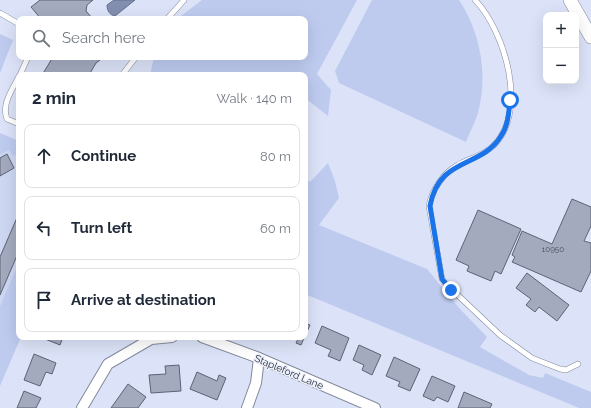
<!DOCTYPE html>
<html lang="en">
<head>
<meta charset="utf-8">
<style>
	body { margin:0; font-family:Raleway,sans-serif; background:#f2f2f3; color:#1f2937 }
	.controls { position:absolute; right:12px; top:12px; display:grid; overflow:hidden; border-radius:8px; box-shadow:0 4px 16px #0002 }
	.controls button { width:36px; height:36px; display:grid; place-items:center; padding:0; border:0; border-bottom:1px solid #e0e1e3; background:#fff; color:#1f2937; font:20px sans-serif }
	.stop { position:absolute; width:12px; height:12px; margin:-9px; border:3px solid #1a73e8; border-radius:50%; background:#fff }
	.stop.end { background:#1a73e8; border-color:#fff; box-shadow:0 1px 4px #0008 }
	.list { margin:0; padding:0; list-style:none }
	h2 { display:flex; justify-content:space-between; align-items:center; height:52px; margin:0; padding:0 16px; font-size:17px }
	h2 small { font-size:13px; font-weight:400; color:#747a83 }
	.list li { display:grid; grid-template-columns:26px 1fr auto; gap:12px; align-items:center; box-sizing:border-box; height:64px; margin:0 8px 8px; padding:0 8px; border:1px solid #e0e1e3; border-radius:8px }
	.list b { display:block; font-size:15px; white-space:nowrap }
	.list em { font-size:13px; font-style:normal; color:#747a83 }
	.icon { flex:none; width:22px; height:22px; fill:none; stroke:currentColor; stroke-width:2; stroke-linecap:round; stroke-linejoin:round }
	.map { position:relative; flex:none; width:591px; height:408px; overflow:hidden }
	.search { position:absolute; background:#fff; box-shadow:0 4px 16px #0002; left:16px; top:16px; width:292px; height:44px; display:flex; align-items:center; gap:10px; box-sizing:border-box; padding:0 14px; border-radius:8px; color:#747a83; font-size:15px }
	.panel { position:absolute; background:#fff; box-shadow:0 4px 16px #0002; left:16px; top:72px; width:292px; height:268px; border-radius:8px }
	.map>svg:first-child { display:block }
	.built { fill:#cdd7f2 }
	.green { fill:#becbef }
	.water { fill:#838fb0; stroke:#68718b }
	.building { fill:#a3aabe; stroke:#5d6375 }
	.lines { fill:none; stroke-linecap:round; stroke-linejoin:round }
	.service-casing { stroke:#838a9d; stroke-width:6 }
	.minor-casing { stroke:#838a9d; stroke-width:12 }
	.tertiary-casing { stroke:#838a9d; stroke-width:14 }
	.service { stroke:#fff; stroke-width:5 }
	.minor { stroke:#fff; stroke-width:10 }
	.tertiary { stroke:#fff; stroke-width:13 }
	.route { stroke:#1a73e8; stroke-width:5 }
	.labels { text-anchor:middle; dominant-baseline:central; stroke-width:3; stroke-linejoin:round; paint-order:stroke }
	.number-label { font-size:8px; fill:#484c56 }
	.street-label { font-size:10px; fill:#292c34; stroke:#ecf1fd }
</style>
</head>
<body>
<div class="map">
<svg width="591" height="408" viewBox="0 0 591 408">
	<rect width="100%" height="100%" fill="#dce3f8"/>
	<path class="built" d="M9,150L13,156L19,153V262L0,306V155Z"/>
	<path class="green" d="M202,0H357L317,74L331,90L328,116L305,98V75H150L154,57H305V19H177Z
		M372,0H459C481,33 488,75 478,113C475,123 469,133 466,142L339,83L335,71Z
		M0,34L13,40L0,73Z
		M0,133L19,141V153L13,156L9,150L0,155Z
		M328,163L335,181L339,198L319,225L427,269L460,309L487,337L480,347L529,375L543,378L545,373L591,392V408H579L305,294V177L310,182Z
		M19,262V337H21L0,386V306Z"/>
	<path class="water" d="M114,0H135L115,16C110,15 107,11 107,5Z"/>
	<path class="building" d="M40,0H93L87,5L86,11L93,19H41L31,7Z
		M53,57H104L96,63L89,75H42Z
		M7,154L14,168L0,176V158Z
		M572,199L591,207V226L584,241L591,243V271L581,292L512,262L515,257L512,255L522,231L552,244Z
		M478,210L521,229L501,274L495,271L491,281L467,271L469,266L456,260Z
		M19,213V251L0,295V257Z
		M527,273L569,305L557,321L539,307L535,312L526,305L531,299L516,288Z
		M305,323L310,325L301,345L296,343L298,339L294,337H305Z
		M322,326L349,338L340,361L328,356L331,350L315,343Z
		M40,337H63L60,345Z
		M359,345L381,355L372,375L362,370L364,365L353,360Z
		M34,354L56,363L52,374L46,372L40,386L24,380Z
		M394,357L420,369L410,391L398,386L400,382L386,376Z
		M179,365L181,391L151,393L149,375L166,374L165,366Z
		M197,372L217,381L219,375L226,378L217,400L190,389Z
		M432,376L455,386L448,402L437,397L434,401L423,396Z
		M128,384L146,397L138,408H111Z
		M24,391L41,398L36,408H17Z
		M464,392L492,404L490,408H458Z"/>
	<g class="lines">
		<defs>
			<path id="service" d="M475,0C505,31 529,112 493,146C483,156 470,158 458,165C443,173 432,190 429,206L442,279L446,284L500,335L532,358L560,369L566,370L578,364
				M0,13L19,24
				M167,19L184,0
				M20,75L28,57
				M122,75L136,57
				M19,76C13,89 1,104 7,119L19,124"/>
			<path id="minor" d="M202,337L259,358L375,408
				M82,408L108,364L151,339L172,337
				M247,408L256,383L259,358"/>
			<path id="tertiary" d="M570,0L591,37"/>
		</defs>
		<use href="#service" class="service-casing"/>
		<use href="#minor" class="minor-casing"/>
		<use href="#tertiary" class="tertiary-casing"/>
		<use href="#service" class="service"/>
		<use href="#minor" class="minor"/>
		<use href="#tertiary" class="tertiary"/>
	</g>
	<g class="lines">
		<path class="route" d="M451,290L442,279L430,206C439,156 481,169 501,136C508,126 509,112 510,100"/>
	</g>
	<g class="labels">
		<g class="number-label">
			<text x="553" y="249">10950</text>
		</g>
		<g class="street-label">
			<text transform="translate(289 372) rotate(23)">Stapleford Lane</text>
		</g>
	</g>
</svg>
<div class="controls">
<button>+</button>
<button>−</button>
</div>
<div class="stop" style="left:510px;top:100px"></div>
<div class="stop end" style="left:451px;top:290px"></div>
<div class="search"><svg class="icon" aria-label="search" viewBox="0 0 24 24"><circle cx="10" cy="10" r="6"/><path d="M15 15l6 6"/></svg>Search here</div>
<section class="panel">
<h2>2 min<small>Walk · 140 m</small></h2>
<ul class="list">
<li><svg class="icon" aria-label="ahead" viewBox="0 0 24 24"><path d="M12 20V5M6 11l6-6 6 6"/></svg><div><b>Continue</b></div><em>80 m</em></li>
<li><svg class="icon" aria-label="left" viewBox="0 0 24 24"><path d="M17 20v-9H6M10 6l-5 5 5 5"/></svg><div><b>Turn left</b></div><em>60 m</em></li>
<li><svg class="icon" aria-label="arrive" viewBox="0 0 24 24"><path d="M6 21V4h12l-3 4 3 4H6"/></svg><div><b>Arrive at destination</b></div></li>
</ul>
</section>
</div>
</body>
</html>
